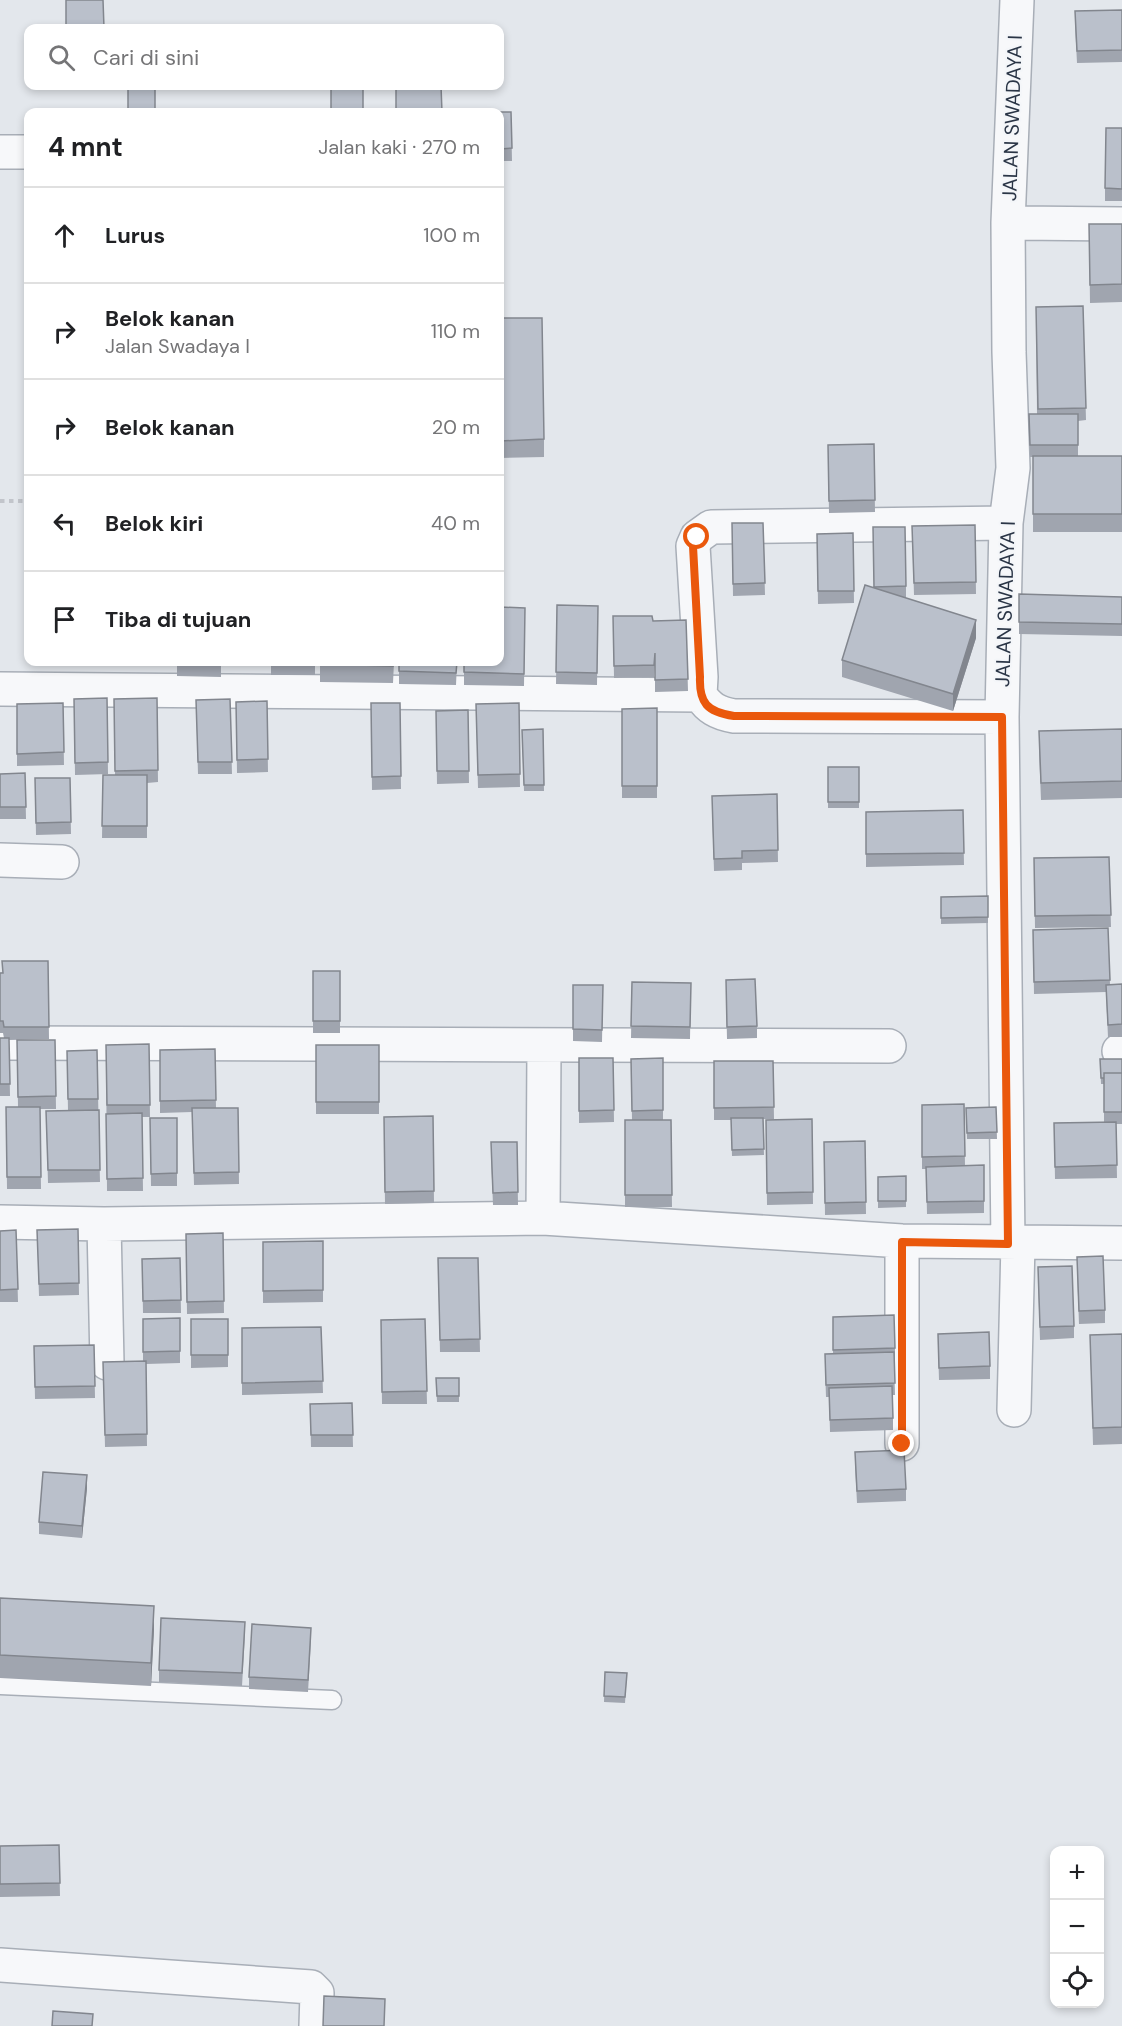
<!DOCTYPE html>
<html lang="id">
<head>
<meta charset="utf-8">
<style>
	body { margin:0; font-family:"DM Sans",sans-serif; background:#f6f6f6; color:#202124 }
	.controls { position:absolute; right:18px; bottom:18px; display:grid; overflow:hidden; border-radius:12px; box-shadow:0 3px 9px #0003 }
	.controls button { width:54px; height:54px; display:grid; place-items:center; padding:0; border:0; border-bottom:2px solid #e0e0e0; background:#fff; color:#202124; font:30px sans-serif }
	.stop { position:absolute; width:18px; height:18px; margin:-14px; border:4px solid #ea580c; border-radius:50%; background:#fff }
	.stop.end { background:#ea580c; border-color:#fff; box-shadow:0 2px 6px #0008 }
	.list { margin:0; padding:0; list-style:none }
	h2 { display:flex; justify-content:space-between; align-items:center; height:78px; margin:0; padding:0 24px; font-size:26px }
	h2 small { font-size:20px; font-weight:400; color:#757577 }
	.list li { display:grid; grid-template-columns:39px 1fr auto; gap:18px; align-items:center; box-sizing:border-box; height:96px; padding:0 24px; border-top:2px solid #e0e0e0 }
	.list b { display:block; font-size:22px; white-space:nowrap }
	.list p { margin:0; font-size:20px; white-space:nowrap; color:#757577 }
	.list em { font-size:20px; font-style:normal; color:#757577 }
	.icon { flex:none; width:33px; height:33px; fill:none; stroke:currentColor; stroke-width:2; stroke-linecap:round; stroke-linejoin:round }
	.map { position:relative; flex:none; width:1122px; height:2026px; overflow:hidden }
	.search { position:absolute; background:#fff; box-shadow:0 3px 9px #0003; left:24px; top:24px; width:480px; height:66px; display:flex; align-items:center; gap:15px; box-sizing:border-box; padding:0 21px; border-radius:12px; color:#757577; font-size:22px }
	.panel { position:absolute; background:#fff; box-shadow:0 3px 9px #0003; left:24px; top:108px; width:480px; height:558px; border-radius:12px }
	.map>svg:first-child { display:block }
	.lines { fill:none; stroke-linecap:round; stroke-linejoin:round }
	.service-casing { stroke:#a8aeb7; stroke-width:21 }
	.minor-casing { stroke:#a8aeb7; stroke-width:36 }
	.path { stroke:#c2c5cb; stroke-width:4; stroke-dasharray:4.5 4.5; stroke-linecap:butt }
	.service { stroke:#f7f8fa; stroke-width:18 }
	.minor { stroke:#f7f8fa; stroke-width:33 }
	.wall { fill:#a0a5af }
	.shaded-wall { fill:#82868e }
	.building { fill:#bac0cb; stroke:#82868e; stroke-width:1.5 }
	.route { stroke:#ea580c; stroke-width:8 }
	.labels { text-anchor:middle; dominant-baseline:central; stroke-width:4.5; stroke-linejoin:round; paint-order:stroke }
	.street-label { font-size:20px; fill:#2a3546; stroke:#f4f6f9 }
</style>
</head>
<body>
<div class="map">
<svg width="1122" height="2026" viewBox="0 0 1122 2026">
	<rect width="100%" height="100%" fill="#e3e7ec"/>
	<g class="lines">
		<defs>
			<path id="service" d="M0,1685L332,1700"/>
			<path id="minor" d="M0,152H28
				M1008,223L1122,224
				M0,689L700,695L701,677L693,546L697,537L711,527L1006,523
				M700,695C709,708 717,713 734,716L1002,717
				M0,860L62,862
				M0,1043L889,1046
				M1119,1051H1122
				M543,1218L544,1046
				M0,1222L104,1224L543,1218L902,1241L1122,1243
				M104,1224L107,1363
				M902,1241V1444
				M1008,1244L1002,717L1006,523L1013,468L1009,352L1008,223L1017,0
				M1014,1410L1018,1243
				M0,1965L311,1987L317,1993L316,2026"/>
		</defs>
		<use href="#service" class="service-casing"/>
		<use href="#minor" class="minor-casing"/>
		<path class="path" d="M0,501H28"/>
		<use href="#service" class="service"/>
		<use href="#minor" class="minor"/>
	</g>
	<path class="wall" d="M1122,10V62L1077,63L1075,24Z
		M500,112H511L512,161H500Z
		M1122,128V201H1105V188Z
		M1089,224H1122V302L1090,303Z
		M1083,306L1086,420L1078,421V456H1122V532H1033V457H1030L1029,414H1037L1036,307Z
		M500,318L544,439V457L500,458Z
		M874,444L875,512L829,513L828,445Z
		M732,523H763L765,595L733,596Z
		M975,525L976,594L914,595L912,526Z
		M873,527L906,586V598L976,638L953,711L842,677V660L874,588Z
		M853,533L854,603L818,604L817,534Z
		M1019,594L1122,597V636L1019,634Z
		M557,605L598,606L597,685L556,684Z
		M525,608L524,686L464,685V662Z
		M613,616L653,621L686,620L688,691L655,692V665L654,677L614,678Z
		M177,662H221V677L177,676Z
		M271,662H315V675H271Z
		M320,662H394L393,683L320,682Z
		M399,662H457L456,685L399,684Z
		M107,698L108,774L75,775L74,699Z
		M157,698L158,782L147,783V838H102L103,775H115L114,699Z
		M230,699L232,774H198L196,700Z
		M267,701L268,772L237,773L236,702Z
		M63,703L64,765L17,766V704Z
		M371,703H400L401,789L372,790Z
		M519,703L520,787L478,788L476,704Z
		M657,708V798H622V709Z
		M468,710L469,783L437,784L436,711Z
		M543,729L544,791H524L522,730Z
		M1122,729V798L1041,800L1039,749Z
		M828,767H859V808H828Z
		M25,773L26,819H0V774Z
		M35,778H70L71,834L36,835Z
		M777,794L778,862L742,863V870L714,871L712,808Z
		M963,810L964,865L866,867V812Z
		M1109,857L1111,927L1035,928L1034,858Z
		M988,896V923L941,924V897Z
		M1108,928L1110,985L1122,984V1037H1108L1106,992L1034,994L1033,930Z
		M48,961L49,1039L9,1040L10,1096H0V1038H4L3,1033H0V973Z
		M313,971H340V1033H313Z
		M632,982L691,983L690,1039L631,1038Z
		M573,985H603L602,1042L573,1041Z
		M726,992L757,1026V1038L727,1039Z
		M17,1040H55L56,1109H40L41,1189H7L6,1107H18Z
		M149,1044L150,1117H142L143,1191H107L106,1045Z
		M316,1045H379V1114H316Z
		M215,1049L216,1108H238L239,1184L194,1185L192,1112L160,1113V1050Z
		M97,1050L100,1182L48,1183L46,1111H68L67,1051Z
		M579,1058H613L614,1122L579,1123Z
		M663,1058V1120H671L672,1207H625V1120H632L631,1059Z
		M1100,1059H1122V1124H1116L1117,1178L1055,1179L1054,1123L1104,1122V1084H1101Z
		M714,1061H773L774,1119H763L764,1155L732,1156L731,1120H714Z
		M964,1104L965,1166L984,1165V1213L927,1214L926,1169H922V1105Z
		M996,1107L997,1139H967L966,1108Z
		M433,1116L434,1203L385,1204L384,1117Z
		M150,1118H177V1186H151Z
		M812,1119L813,1204L767,1205L766,1120Z
		M865,1141L866,1214L825,1215L824,1142Z
		M517,1142L518,1205H493L491,1155Z
		M906,1176V1207L878,1208V1177Z
		M78,1229L79,1295L39,1296L37,1230Z
		M16,1230L18,1302H0V1231Z
		M223,1233L224,1313L187,1314L186,1234Z
		M323,1241V1302L263,1303V1242Z
		M180,1258L181,1313H143L142,1259Z
		M438,1258H478L480,1352H440Z
		M1077,1269L1105,1310V1323L1079,1324Z
		M1038,1280L1074,1326V1338L1040,1340Z
		M833,1317L895,1348V1360H894L895,1395H893V1430L830,1432L829,1397H826L825,1367L833,1354Z
		M180,1318V1363L146,1364L147,1446L105,1447L103,1362L143,1361V1319Z
		M191,1319H228V1367L191,1368Z
		M425,1319L427,1404H382L381,1320Z
		M321,1327L323,1393L242,1395V1328Z
		M1122,1334V1444L1093,1445L1090,1335Z
		M94,1345L95,1398L35,1399L34,1346Z
		M938,1346L990,1366V1379L939,1380Z
		M436,1378H459V1402H437Z
		M352,1403L353,1447H311L310,1404Z
		M855,1464L906,1489V1501L857,1503Z
		M87,1488L82,1538L39,1534V1522Z
		M0,1598L154,1629L151,1686L0,1678Z
		M245,1634L242,1686L159,1682V1670Z
		M311,1640L308,1692L249,1689V1677Z
		M605,1672L627,1673L625,1703L604,1702Z
		M59,1845L60,1896L0,1897V1846Z"/>
	<path class="shaded-wall" d="M976,620V638L953,711V694Z
		M87,1475V1488L82,1538V1526Z
		M154,1606V1629L151,1686V1663Z"/>
	<path class="building" d="M66,0H103L104,28H66Z
		M1122,10V50L1077,51L1075,11Z
		M128,86H155V112H128Z
		M331,86H363V112H331Z
		M396,86H441L442,112H396Z
		M463,112H511L512,148L500,149V112Z
		M1106,128H1122V189L1105,188Z
		M1089,224H1122V284L1090,285Z
		M1083,306L1086,408L1038,409L1036,307Z
		M500,318H542L544,439L500,441Z
		M1029,414H1078V445H1030Z
		M874,444L875,500L829,501L828,445Z
		M1033,456H1122V514H1033Z
		M732,523H763L765,583L733,584Z
		M975,525L976,582L914,583L912,526Z
		M873,527H905L906,586L874,587Z
		M853,533L854,591H818L817,534Z
		M865,585L976,620L953,694L842,660Z
		M1019,594L1122,597V624L1019,622Z
		M557,605L598,606L597,673L556,672Z
		M500,607L525,608L524,674L464,672V662H500Z
		M613,616H652L653,621L686,620L688,679L655,680V653L654,665L614,666Z
		M177,662H221V665L177,664Z
		M320,662H393V666L320,664Z
		M399,662H457L456,673L399,671Z
		M107,698L108,762L75,763L74,699Z
		M157,698L158,770L115,771L114,699Z
		M230,699L232,762H198L196,700Z
		M267,701L268,759L237,760L236,702Z
		M63,703L64,752L17,754V704Z
		M371,703H400L401,776L372,777Z
		M519,703L520,774L478,775L476,704Z
		M657,708V786H622V709Z
		M468,710L469,771H437L436,711Z
		M543,729L544,785H524L522,730Z
		M1122,729V781L1041,783L1039,731Z
		M828,767H859V802H828Z
		M25,773L26,807H0V774Z
		M103,775H147V826H102Z
		M35,778H70L71,822L36,823Z
		M777,794L778,850L742,851V858L714,859L712,796Z
		M963,810L964,853L866,854V812Z
		M1109,857L1111,915L1035,916L1034,858Z
		M988,896V917L941,918V897Z
		M1108,928L1110,980L1034,982L1033,930Z
		M2,961H48L49,1027H4L3,1021H0V973H3Z
		M313,971H340V1021H313Z
		M755,979L757,1026L727,1027L726,980Z
		M632,982L691,983L690,1027L631,1026Z
		M1122,984V1024L1108,1025L1106,985Z
		M573,985H603L602,1030L573,1029Z
		M0,1038H9L10,1084H0Z
		M17,1040H55L56,1096L18,1097Z
		M149,1044L150,1105H107L106,1045Z
		M316,1045H379V1102H316Z
		M215,1049L216,1100L160,1101V1050Z
		M97,1050L98,1099H68L67,1051Z
		M579,1058H613L614,1110L579,1111Z
		M663,1058V1110L632,1111L631,1059Z
		M1100,1059H1122V1073H1104V1078H1101Z
		M714,1061H773L774,1107L714,1108Z
		M1104,1073H1122V1112H1104Z
		M964,1104L965,1156L922,1157V1105Z
		M6,1107H40L41,1177H7Z
		M996,1107L997,1132L967,1133L966,1108Z
		M192,1108H238L239,1172L194,1173Z
		M99,1110L100,1170H48L46,1111Z
		M142,1113L143,1178L107,1179L106,1114Z
		M433,1116L434,1191L385,1192L384,1117Z
		M150,1118H177V1173L151,1174Z
		M731,1118H763L764,1149L732,1150Z
		M812,1119L813,1192L767,1193L766,1120Z
		M625,1120H671L672,1195H625Z
		M1116,1122L1117,1165L1055,1167L1054,1123Z
		M865,1141L866,1202L825,1203L824,1142Z
		M491,1142H517L518,1192L493,1193Z
		M984,1165V1201L927,1202L926,1167Z
		M906,1176V1201H878V1177Z
		M78,1229L79,1283L39,1284L37,1230Z
		M16,1230L18,1289L0,1290V1231Z
		M223,1233L224,1301L187,1302L186,1234Z
		M323,1241V1290L263,1291V1242Z
		M1103,1256L1105,1310L1079,1311L1077,1257Z
		M180,1258L181,1300L143,1301L142,1259Z
		M438,1258H478L480,1339L440,1340Z
		M1072,1266L1074,1326L1040,1327L1038,1267Z
		M894,1315L895,1348L833,1350V1317Z
		M180,1318V1351L143,1352V1319Z
		M191,1319H228V1355H191Z
		M425,1319L427,1391L382,1392L381,1320Z
		M321,1327L323,1381L242,1383V1328Z
		M989,1332L990,1366L939,1368L938,1334Z
		M1122,1334V1427L1093,1428L1090,1335Z
		M94,1345L95,1386L35,1387L34,1346Z
		M894,1352L895,1383L826,1385L825,1354Z
		M146,1361L147,1434L105,1435L103,1362Z
		M436,1378H459V1396H437Z
		M892,1386L893,1418L830,1420L829,1388Z
		M352,1403L353,1435H311L310,1404Z
		M904,1450L906,1489L857,1491L855,1452Z
		M43,1472L87,1475L82,1526L39,1522Z
		M0,1598L154,1606L151,1663L0,1655Z
		M161,1618L245,1622L242,1673L159,1670Z
		M252,1624L311,1628L308,1680L249,1677Z
		M605,1672L627,1673L625,1697L604,1696Z
		M59,1845L60,1883L0,1884V1846Z
		M324,1996L385,1999L384,2026H323Z
		M53,2011L93,2014L92,2026H52Z"/>
	<g class="lines">
		<path class="route" d="M697,537L693,546L700,677C699,703 707,712 734,716L1002,717L1008,1244L902,1242V1444"/>
	</g>
	<g class="labels">
		<g class="street-label">
			<text transform="translate(1012 118) rotate(-88)">JALAN SWADAYA I</text>
			<text transform="translate(1005 604) rotate(-88)">JALAN SWADAYA I</text>
		</g>
	</g>
</svg>
<div class="controls">
<button>+</button>
<button>−</button>
<button><svg class="icon" aria-label="locate" viewBox="0 0 24 24"><circle cx="12" cy="12" r="6"/><path d="M12 2v4M12 18v4M2 12h4M18 12h4"/></svg></button>
</div>
<div class="stop" style="left:697px;top:537px"></div>
<div class="stop end" style="left:902px;top:1444px"></div>
<div class="search"><svg class="icon" aria-label="search" viewBox="0 0 24 24"><circle cx="10" cy="10" r="6"/><path d="M15 15l6 6"/></svg>Cari di sini</div>
<section class="panel">
<h2>4 mnt<small>Jalan kaki · 270 m</small></h2>
<ul class="list">
<li><svg class="icon" aria-label="ahead" viewBox="0 0 24 24"><path d="M12 20V5M6 11l6-6 6 6"/></svg><div><b>Lurus</b></div><em>100 m</em></li>
<li><svg class="icon" aria-label="right" viewBox="0 0 24 24"><path d="M7 20v-9h11M14 6l5 5-5 5"/></svg><div><b>Belok kanan</b><p>Jalan Swadaya I</p></div><em>110 m</em></li>
<li><svg class="icon" aria-label="right" viewBox="0 0 24 24"><path d="M7 20v-9h11M14 6l5 5-5 5"/></svg><div><b>Belok kanan</b></div><em>20 m</em></li>
<li><svg class="icon" aria-label="left" viewBox="0 0 24 24"><path d="M17 20v-9H6M10 6l-5 5 5 5"/></svg><div><b>Belok kiri</b></div><em>40 m</em></li>
<li><svg class="icon" aria-label="arrive" viewBox="0 0 24 24"><path d="M6 21V4h12l-3 4 3 4H6"/></svg><div><b>Tiba di tujuan</b></div></li>
</ul>
</section>
</div>
</body>
</html>
